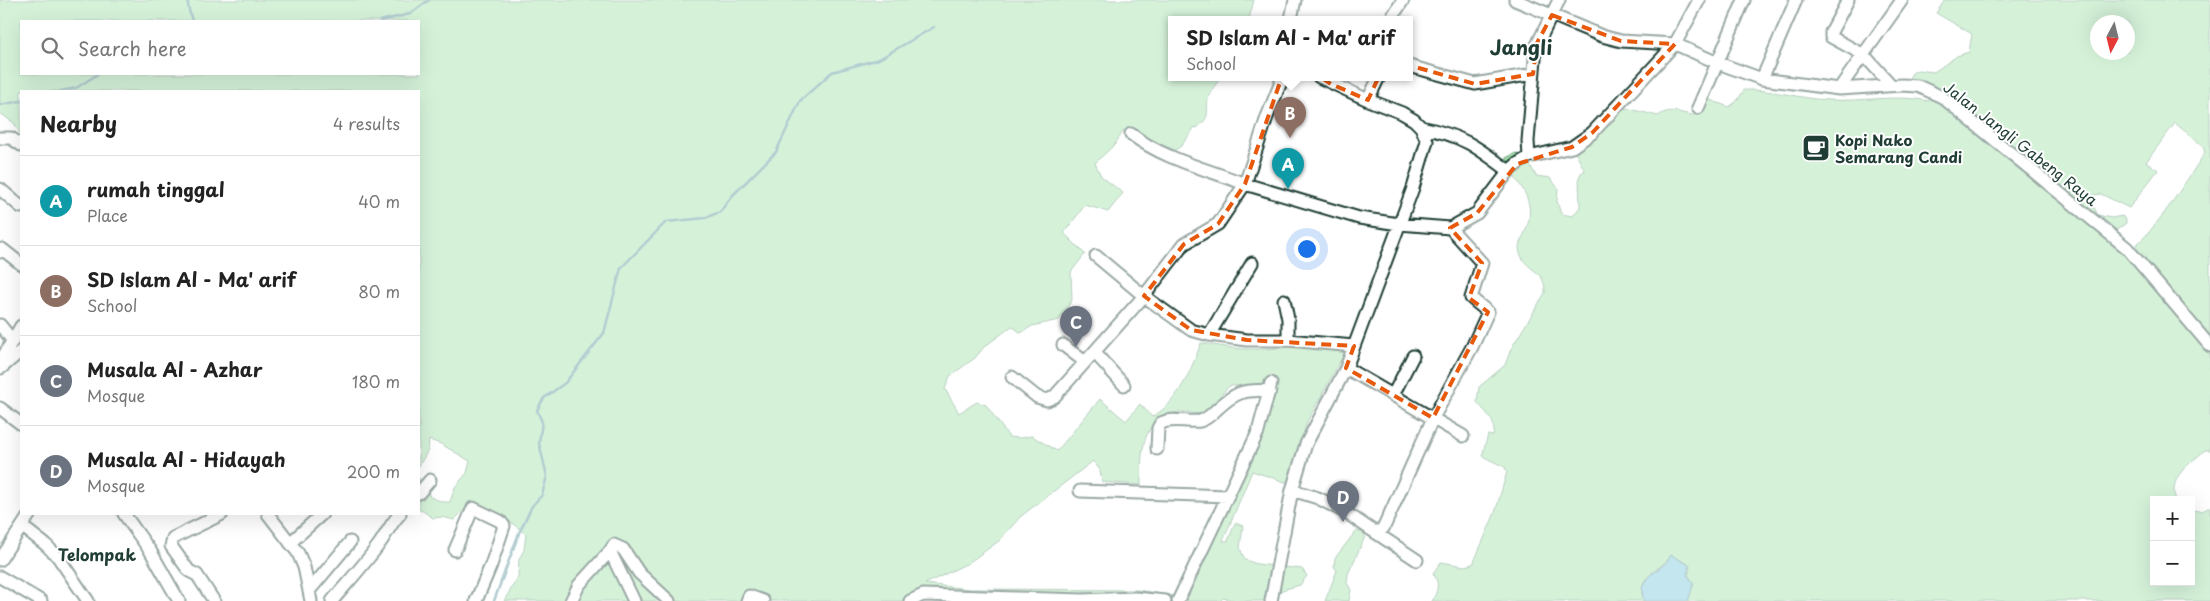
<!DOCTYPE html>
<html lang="en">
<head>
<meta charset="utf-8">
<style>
	body { margin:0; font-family:"Playpen Sans",sans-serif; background:#f2f2f2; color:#222 }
	.controls { position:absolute; right:15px; bottom:15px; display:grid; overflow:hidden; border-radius:0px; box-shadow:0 5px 20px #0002 }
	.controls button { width:45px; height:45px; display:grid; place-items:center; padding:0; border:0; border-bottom:1px solid #e0e0e0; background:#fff; color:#222; font:25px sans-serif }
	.compass { position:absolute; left:2090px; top:15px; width:45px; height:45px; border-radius:50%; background:#fff; box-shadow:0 5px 20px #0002; rotate:187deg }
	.you { position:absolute; left:1306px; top:248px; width:18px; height:18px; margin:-12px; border:4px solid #fff; border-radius:50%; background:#1a73e8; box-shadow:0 0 0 8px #1a73e833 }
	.badge { display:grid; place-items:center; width:32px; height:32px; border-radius:50%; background:#db2777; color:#fff; font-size:16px; font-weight:700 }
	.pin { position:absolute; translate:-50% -41px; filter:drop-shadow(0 1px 2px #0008) }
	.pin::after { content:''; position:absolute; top:26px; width:18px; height:15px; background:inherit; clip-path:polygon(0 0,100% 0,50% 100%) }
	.popup { position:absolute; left:1168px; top:16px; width:245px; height:65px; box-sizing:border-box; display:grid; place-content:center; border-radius:0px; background:#fff; filter:drop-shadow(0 1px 4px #0005); font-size:16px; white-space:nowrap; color:#767676 }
	.popup b { font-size:19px; color:#222 }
	.popup::after { content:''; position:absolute; left:50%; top:100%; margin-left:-10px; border:10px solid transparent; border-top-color:#fff }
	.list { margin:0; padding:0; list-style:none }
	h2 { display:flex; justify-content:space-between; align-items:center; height:65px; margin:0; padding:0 20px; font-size:21px }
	h2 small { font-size:16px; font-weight:400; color:#767676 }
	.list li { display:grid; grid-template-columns:32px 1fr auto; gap:15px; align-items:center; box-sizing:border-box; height:90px; padding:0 20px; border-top:1px solid #e0e0e0 }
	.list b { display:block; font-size:19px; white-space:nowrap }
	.list p { margin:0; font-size:16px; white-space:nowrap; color:#767676 }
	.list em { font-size:16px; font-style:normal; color:#767676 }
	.icon { flex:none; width:28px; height:28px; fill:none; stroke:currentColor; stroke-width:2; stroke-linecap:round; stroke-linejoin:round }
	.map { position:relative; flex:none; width:2210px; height:601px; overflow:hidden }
	.search { position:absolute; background:#fff; box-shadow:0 5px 20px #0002; left:20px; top:20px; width:400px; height:55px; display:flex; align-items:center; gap:12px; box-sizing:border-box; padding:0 18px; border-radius:0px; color:#767676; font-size:19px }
	.panel { position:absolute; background:#fff; box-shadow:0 5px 20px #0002; left:20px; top:90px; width:400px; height:425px; border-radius:0px }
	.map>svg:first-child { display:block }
	.green { fill:#a2e2ab; stroke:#609070; fill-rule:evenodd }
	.water { fill:#7cc7dc; stroke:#579099 }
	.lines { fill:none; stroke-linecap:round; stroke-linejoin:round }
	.stream { stroke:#579099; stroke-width:2.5 }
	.minor-casing { stroke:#1f3d34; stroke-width:15 }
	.minor { stroke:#fff; stroke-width:11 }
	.marked { fill:none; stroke:#e8590c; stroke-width:4; stroke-dasharray:10 6; stroke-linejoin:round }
	.labels { text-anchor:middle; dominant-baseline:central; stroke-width:4; stroke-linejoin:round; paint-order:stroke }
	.poi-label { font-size:15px; font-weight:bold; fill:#1f3d34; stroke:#fff; text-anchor:start }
	.street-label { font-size:15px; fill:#1f3d34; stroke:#fff }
	.neighbourhood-label { font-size:16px; font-weight:bold; fill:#1f3d34; stroke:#fff }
	.district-label { font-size:20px; font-weight:bold; fill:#1f3d34; stroke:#fff }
</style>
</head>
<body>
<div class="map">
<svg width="2210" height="601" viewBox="0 0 2210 601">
	<rect width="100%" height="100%" fill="#fff"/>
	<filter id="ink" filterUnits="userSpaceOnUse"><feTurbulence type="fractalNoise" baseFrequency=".02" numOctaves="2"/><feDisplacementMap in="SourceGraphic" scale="10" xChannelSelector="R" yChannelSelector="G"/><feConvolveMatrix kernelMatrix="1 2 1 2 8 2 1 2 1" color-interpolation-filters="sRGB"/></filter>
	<g filter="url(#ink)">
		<path class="green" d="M0,0H1254L1249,19H1171V77H1221C1217,83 1210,91 1208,99C1206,115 1211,116 1197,128L1195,127L1181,146L1175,150L1155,143L1131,129L1123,131L1115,144L1095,163L1101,176L1123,193L1108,212L1085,205L1064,233L1085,254L1071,272L1072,300L1059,320L1032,326L1021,333L1012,326L984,347L975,358L950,376L945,389L959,413L977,402L986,405L1009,437L1019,438L1032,436L1057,451L1100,399L1126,421L1140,404L1152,417C1179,402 1191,370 1201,343C1216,345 1232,349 1248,349C1281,350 1312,342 1345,352L1307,422L1288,483L1252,471L1223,541H1228L1235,523L1243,526L1240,548L1245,560L1257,564L1302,569L1307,576L1300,585L1282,590L1271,601H1239L1223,598L1220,601H504L518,577L519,559L524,550L526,534L504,517L471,503L454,520L442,517L433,518L423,511L419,510V478L425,485L430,497L443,502H450L455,487L467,473L470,461L441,444L429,440L428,450L419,466V91H21V135L14,123L0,113ZM21,21H419V74H21ZM1272,379L1276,381L1269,416L1185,598L1138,590L969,589L925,584L968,563L999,541L1020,517L1093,461L1100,470L1102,482L1141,485C1141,455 1140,416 1179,412C1188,411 1197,416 1206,412L1229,386L1260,385Z
			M1945,0H2210V450H2205C2191,463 2167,477 2176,500H2154V582H2191V510L2202,511L2210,507V601H1688L1694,583L1688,575L1690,565L1671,555C1664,570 1633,575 1644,601H1432C1438,591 1440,583 1433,573L1441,562L1464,566L1473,564L1495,513L1507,472L1505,467L1482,456L1488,435L1493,436C1497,421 1486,413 1477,402L1479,387L1505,365L1511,349L1545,293C1546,269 1526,272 1520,253C1517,244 1522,240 1525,232C1538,202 1521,186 1504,163V159L1516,153L1529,163L1536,176L1550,178L1558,188L1557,201L1561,214L1573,216L1580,207L1579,177L1581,173L1585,171L1573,148L1607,126L1626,108L1658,116C1671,106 1681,115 1697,115L1710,100L1729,107L1737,101L1744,90C1773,89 1800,99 1828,100C1863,102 1895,94 1929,101L1931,91L1908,80L1912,73L1918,70L1934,72L1957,56L1969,52L1972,34L1936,13ZM2098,22H2128V52H2098ZM2175,123L2203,146L2205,153C2187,179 2150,242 2123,254L2112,242L2113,233L2126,223V219L2122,216L2111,218L2098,215L2090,200L2093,195L2101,194L2129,208L2158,170L2146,162Z
			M1356,531L1364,533L1365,537L1348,574L1347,583L1351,590L1349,601H1325L1336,573L1337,570L1334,567L1335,558Z"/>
		<path class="water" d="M1671,555L1689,565L1687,575L1693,583C1692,587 1690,598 1687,601H1644C1635,574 1664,572 1671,555Z"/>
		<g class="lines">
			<path class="stream" d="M188,0V6L192,21
				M380,21L410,14L429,0
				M61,91L76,88L98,74
				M0,105L21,101
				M494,601L519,533L532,506L542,495L547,476L539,443L542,422L537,410L544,398L565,383L604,333L621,268L666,222L705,218L720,212L732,196L776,152L800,101L832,72L879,59L934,27"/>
			<defs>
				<path id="minor" d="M1515,0L1602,36L1621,41L1675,44L1718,63L1762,79L1839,89L1902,85L1918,86L1942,97L2127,248L2210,346
					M1848,0L1831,32V37L1864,55L1891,85
					M1291,19L1295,0
					M1391,19L1403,0
					M1409,66L1475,84L1533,74
					M1762,79L1796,0
					M1839,89L1902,0
					M1368,100L1379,77
					M1698,108L1744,0
					M1421,127C1463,136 1476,146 1509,171
					M1131,134C1163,159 1207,169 1245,184L1267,117L1283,77
					M0,138H11L21,145
					M1529,157L1528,141L1536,47L1559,0
					M0,189L21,207
					M0,252L2,249L21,264
					M1096,256L1144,296L1191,330L1209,335L1247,340H1288L1354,346
					M1284,300L1288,319V340
					M0,325L13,341
					M1209,335L1252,263
					M1063,345L1085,362
					M1094,352L1124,385
					M0,368V362L21,326
					M1,368L21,351
					M1346,368L1463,436
					M1012,377L1037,397L1047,400L1054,397L1144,296L1184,244L1218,224L1245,184L1359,218L1399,224L1450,228L1477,213L1509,171L1517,164L1529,157L1572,147L1592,133L1675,44L1699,0
					M1393,395L1413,356
					M0,408L21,424
					M1157,449L1158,428L1161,423C1173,417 1187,423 1200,421C1207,419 1212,414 1216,410C1235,392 1244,389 1270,391
					M1292,490L1318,498L1345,512L1373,531H1380L1384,527L1433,418L1472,347L1488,312L1471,298L1482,263L1450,228
					M1080,491L1228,496
					M419,493L430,480
					M124,514L151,552L179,601
					M268,514L298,553L304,567L311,601
					M23,527L46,545L58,557L88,601
					M1373,531L1417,560
					M290,543L322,514
					M455,550L473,508L500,521L504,526L491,565L476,601
					M0,560L30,514
					M0,577L41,601
					M309,591L350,542
					M214,601L197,575L189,571L171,546L173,538L222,514
					M332,601C348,582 365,564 380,543C387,533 391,523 400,514
					M571,601L579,585L610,551
					M634,601L610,551L614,545L623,549L639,573L669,601
					M747,601L749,596L763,601
					M910,601L923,595L1083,600L1135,598L1165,601
					M1178,601L1258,432L1271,383
					M1271,601L1292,490L1306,444L1346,368L1413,188L1427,141L1421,127L1414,120L1402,113L1368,100L1319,77"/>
			</defs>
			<use href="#minor" class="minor-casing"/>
			<use href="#minor" class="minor"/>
		</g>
	</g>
	<path d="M0 0H2210V601H0ZM1552,15L1621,41L1675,44L1592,133L1572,147L1517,164L1477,213L1450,228L1482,263L1469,298L1488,312L1433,418L1346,368L1354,346L1247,340L1191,330L1144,296L1184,244L1218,224L1245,184L1289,56L1331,84L1368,100L1387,59L1475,84L1533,74L1537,43Z" fill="#fff" fill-opacity=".55" fill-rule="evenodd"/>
	<path class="marked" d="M1552,15L1621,41L1675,44L1592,133L1572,147L1517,164L1477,213L1450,228L1482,263L1469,298L1488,312L1433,418L1346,368L1354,346L1247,340L1191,330L1144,296L1184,244L1218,224L1245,184L1289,56L1331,84L1368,100L1387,59L1475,84L1533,74L1537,43Z"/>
	<defs>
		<symbol id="cafe-square" viewBox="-11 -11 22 22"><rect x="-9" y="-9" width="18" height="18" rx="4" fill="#1f3d34" stroke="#fff"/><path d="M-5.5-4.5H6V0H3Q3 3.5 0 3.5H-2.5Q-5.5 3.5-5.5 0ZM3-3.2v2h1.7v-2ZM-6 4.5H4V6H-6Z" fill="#fff"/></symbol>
	</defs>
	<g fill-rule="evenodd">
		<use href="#cafe-square" x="1800" y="132" width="32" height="32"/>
	</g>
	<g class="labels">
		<g class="poi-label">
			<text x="1835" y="139">Kopi Nako<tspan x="1835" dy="17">Semarang Candi</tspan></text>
		</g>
		<g class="street-label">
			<text transform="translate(2021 143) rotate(38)">Jalan Jangli Gabeng Raya</text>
		</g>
		<g class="neighbourhood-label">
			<text x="97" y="554">Telompak</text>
		</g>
		<g class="district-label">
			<text x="1521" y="47">Jangli</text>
		</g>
	</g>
</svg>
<div class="controls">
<button>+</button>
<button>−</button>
</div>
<svg class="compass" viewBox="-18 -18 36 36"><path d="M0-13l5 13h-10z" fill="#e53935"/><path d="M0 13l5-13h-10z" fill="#767676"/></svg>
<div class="you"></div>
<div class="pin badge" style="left:1288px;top:189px;background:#0f9aa8">A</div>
<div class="pin badge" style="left:1290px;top:138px;background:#8d6e63">B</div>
<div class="popup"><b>SD Islam Al - Ma' arif</b>School</div>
<div class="pin badge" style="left:1076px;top:347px;background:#6b7280">C</div>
<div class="pin badge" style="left:1343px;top:522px;background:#6b7280">D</div>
<div class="search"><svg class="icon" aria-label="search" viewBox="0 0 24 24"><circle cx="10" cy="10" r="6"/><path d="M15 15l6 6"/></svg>Search here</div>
<section class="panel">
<h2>Nearby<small>4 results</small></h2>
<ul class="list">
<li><span class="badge" style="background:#0f9aa8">A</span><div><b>rumah tinggal</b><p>Place</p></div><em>40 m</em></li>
<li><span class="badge" style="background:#8d6e63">B</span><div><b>SD Islam Al - Ma' arif</b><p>School</p></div><em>80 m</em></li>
<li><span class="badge" style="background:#6b7280">C</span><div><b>Musala Al - Azhar</b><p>Mosque</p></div><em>180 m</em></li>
<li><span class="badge" style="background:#6b7280">D</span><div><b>Musala Al - Hidayah</b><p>Mosque</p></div><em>200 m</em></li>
</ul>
</section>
</div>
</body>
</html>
